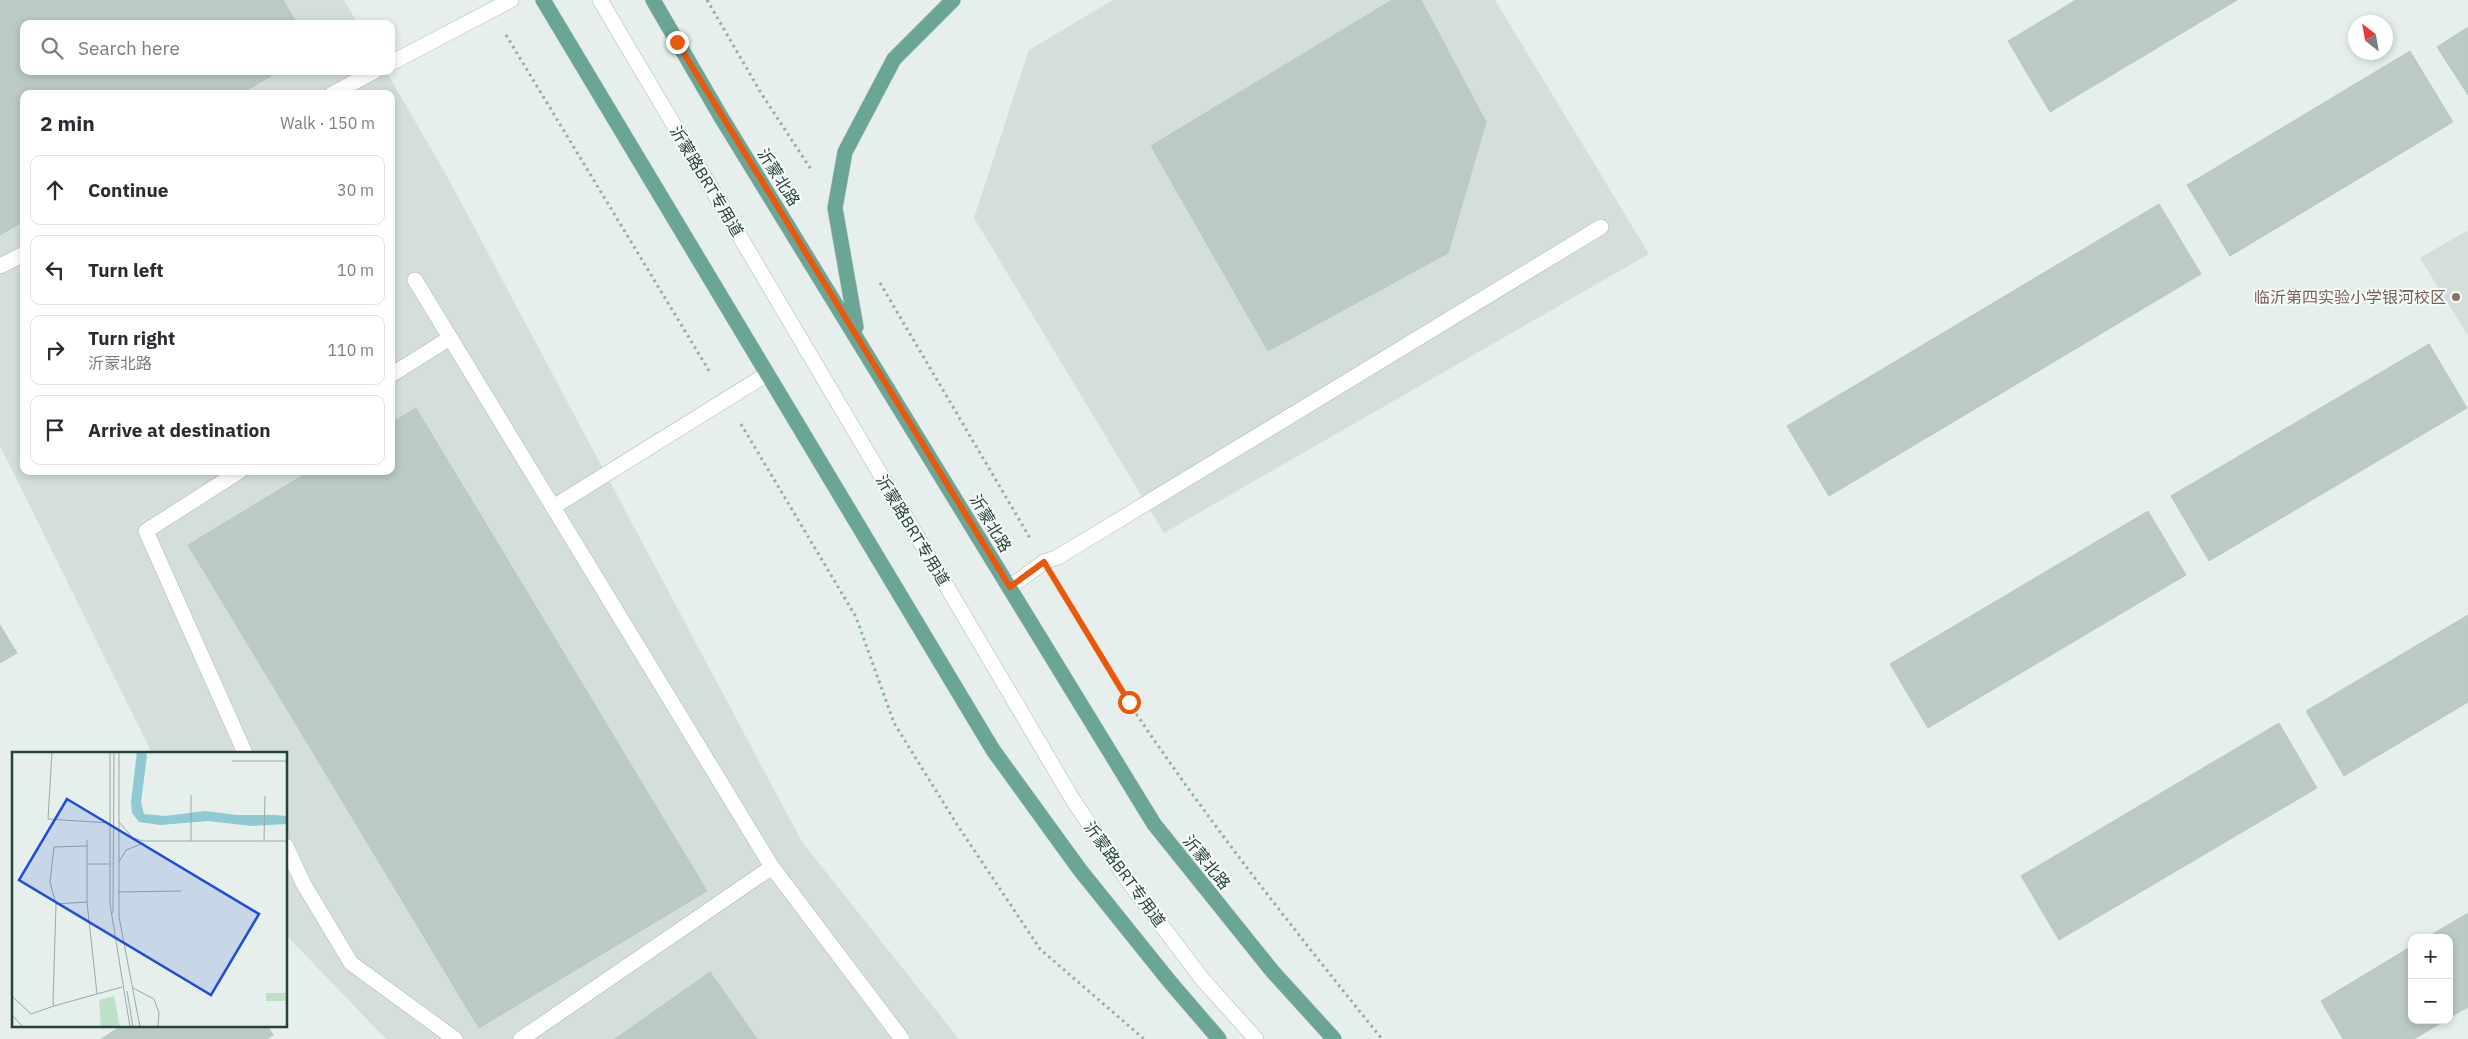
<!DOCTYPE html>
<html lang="en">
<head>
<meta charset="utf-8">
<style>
	body { margin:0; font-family:"IBM Plex Sans","Noto Sans SC",sans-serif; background:#f2f2f3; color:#2b2b33 }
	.controls { position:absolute; right:15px; bottom:15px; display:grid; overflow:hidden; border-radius:10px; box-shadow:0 2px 8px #0003 }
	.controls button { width:45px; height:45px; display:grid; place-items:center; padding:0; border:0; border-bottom:1px solid #e1e1e2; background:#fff; color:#2b2b33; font:25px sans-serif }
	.compass { position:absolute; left:2348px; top:15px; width:45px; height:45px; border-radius:50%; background:#fff; box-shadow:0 2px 8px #0003; rotate:329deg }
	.stop { position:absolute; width:15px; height:15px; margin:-11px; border:4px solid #ea580c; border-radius:50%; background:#fff }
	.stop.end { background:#ea580c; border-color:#fff; box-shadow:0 1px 5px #0008 }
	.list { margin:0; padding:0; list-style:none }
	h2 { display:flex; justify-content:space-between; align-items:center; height:65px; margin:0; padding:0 20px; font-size:21px }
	h2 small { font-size:16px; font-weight:400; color:#7c7c81 }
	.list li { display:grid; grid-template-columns:32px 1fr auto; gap:15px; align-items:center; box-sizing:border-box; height:70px; margin:0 10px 10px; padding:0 10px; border:1px solid #e1e1e2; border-radius:10px }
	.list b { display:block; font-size:19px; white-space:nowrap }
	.list p { margin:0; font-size:16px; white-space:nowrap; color:#7c7c81 }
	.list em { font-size:16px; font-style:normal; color:#7c7c81 }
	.icon { flex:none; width:28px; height:28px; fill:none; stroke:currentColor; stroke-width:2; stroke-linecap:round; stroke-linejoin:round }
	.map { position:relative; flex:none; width:2468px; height:1039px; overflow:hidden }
	.search { position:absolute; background:#fff; box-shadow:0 2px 8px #0003; left:20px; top:20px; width:375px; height:55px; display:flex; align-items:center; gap:12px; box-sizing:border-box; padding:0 18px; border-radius:10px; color:#7c7c81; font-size:19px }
	.panel { position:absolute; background:#fff; box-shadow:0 2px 8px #0003; left:20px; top:90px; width:375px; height:385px; border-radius:10px }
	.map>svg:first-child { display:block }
	.built { fill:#d4dfda; fill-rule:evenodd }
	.building { fill:#bbcac4; stroke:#b8c9c2 }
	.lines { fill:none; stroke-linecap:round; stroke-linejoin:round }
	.minor-casing { stroke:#a8b8b2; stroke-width:16 }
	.major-casing { stroke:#c2cac8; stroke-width:16 }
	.path { stroke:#86b3a5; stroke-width:3; stroke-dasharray:2.5 4; stroke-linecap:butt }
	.minor { stroke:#fff; stroke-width:15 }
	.major { stroke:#6aa596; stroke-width:15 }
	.route { stroke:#ea580c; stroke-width:6 }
	.education-dot { fill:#8d6e63; stroke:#f7fbf9; stroke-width:2 }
	.labels { text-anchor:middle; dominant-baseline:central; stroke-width:4; stroke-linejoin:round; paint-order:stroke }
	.street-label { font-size:16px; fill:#24423a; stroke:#f7fbf9 }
	.education-label { font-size:16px; fill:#785e54; stroke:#f7fbf9; text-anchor:end }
	.inset-road { fill:none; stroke:#98aaa4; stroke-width:1 }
	.view { fill:#1d4ed8; fill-opacity:0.15; stroke:#1d4ed8; stroke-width:2.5 }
	.inset-edge { fill:none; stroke:#24423a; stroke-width:2.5 }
</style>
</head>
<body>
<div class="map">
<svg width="2468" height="1039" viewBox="0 0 2468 1039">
	<rect width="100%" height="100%" fill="#e6efeb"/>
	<path class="built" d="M0,0H344L358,24H24V71H386L448,178L802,842L959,1039H386L286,935V753H152L0,446ZM24,94H391V471H24Z
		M1113,0H1495L1649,254L1164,533L974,218L1029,50Z
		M2468,230V336L2420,258Z"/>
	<path class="building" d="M0,0H283L297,24H24V71H279L241,94H24V221L0,235Z
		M1392,0H1421L1486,122L1448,253L1268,351L1151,146Z
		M2076,0H2237L2050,112L2008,41Z
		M2468,27V95L2437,47Z
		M2410,51L2453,122L2230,256L2187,185Z
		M2159,204L2201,274L1829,496L1787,426Z
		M2429,344L2467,408L2209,561L2171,496Z
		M416,408L707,891L479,1028L188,545L310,471H391V423Z
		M2148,511L2186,575L1928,728L1890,664Z
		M2468,615V702L2344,776L2306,711Z
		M0,625L17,653L0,663Z
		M2279,723L2317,788L2059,940L2021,876Z
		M2468,913V1007L2449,1018V938H2426Z
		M2412,946V1020H2446L2414,1039H2343L2321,1001Z
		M710,972L757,1039H615Z
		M123,1025H267L273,1035L267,1039H101Z"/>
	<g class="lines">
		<defs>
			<path id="minor" d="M600,0L1073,800L1128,881L1203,980L1256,1039
				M391,63L511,0
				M332,94L375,71
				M0,266L24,254
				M415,280L553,507
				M391,375L450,338
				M240,471L146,531L245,753
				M1010,587L1044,562L1058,557L1601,227
				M286,846L303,883L351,963L455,1039
				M772,867L902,1039
				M521,1039L772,867L553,507L767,374"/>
			<path id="major" d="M543,0L993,750L1080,870L1170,982L1219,1039
				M653,0L721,117L1154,824L1273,972L1334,1039
				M856,327L835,208L845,152L894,59L953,0"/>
		</defs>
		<use href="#minor" class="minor-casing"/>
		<use href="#major" class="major-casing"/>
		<path class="path" d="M707,0L761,93L812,171
			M506,35L711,374
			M880,283L1030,538
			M741,424L856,617L894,723L956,823L1040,949L1144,1039
			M1059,586C1082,625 1104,666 1129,703C1207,820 1294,930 1382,1039"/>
		<use href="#minor" class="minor"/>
		<use href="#major" class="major"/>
	</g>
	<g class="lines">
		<path class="route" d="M677,42L1010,587L1044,562L1129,702"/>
	</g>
	<circle class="education-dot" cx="2456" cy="297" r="5"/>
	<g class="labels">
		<g class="street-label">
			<text transform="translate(779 177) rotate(58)">沂蒙北路</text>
			<text transform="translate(707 181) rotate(59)">沂蒙路BRT专用道</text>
			<text transform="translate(991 523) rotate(59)">沂蒙北路</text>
			<text transform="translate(913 530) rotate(59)">沂蒙路BRT专用道</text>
			<text transform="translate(1207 862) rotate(51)">沂蒙北路</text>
			<text transform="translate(1125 874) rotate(54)">沂蒙路BRT专用道</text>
		</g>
		<g class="education-label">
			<text x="2446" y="297">临沂第四实验小学银河校区</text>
		</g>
	</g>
	<g transform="translate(12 752)">
		<rect width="275" height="275" fill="#e6efeb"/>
		<path d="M254,241H274V249H254ZM102,244L108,275H89L87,248Z" fill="#bfe0c8"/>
		<path d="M125,0H133L135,4L129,50L132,62L153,64L193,59L225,63H263L275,64V72L239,74L196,69L148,73L127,70L120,61L119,50Z" fill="#8ec9d4"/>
		<path class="inset-road" d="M40,0L36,67L98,71M98,0V152L118,275M107,0V165L128,275M220,9H275M107,70L121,86L131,89M75,88V112M131,89H275M179,89V43M252,89L253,44M75,94L42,95L38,130L44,152L41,251L42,254L110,235M107,110L114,98L132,91M106,140L169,139M75,150L85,242M44,152L75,150V112H97M101,161L102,0M121,236L142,247L147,261L146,275M115,239L121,275M0,244L19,262L42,254M0,263L11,275"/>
		<path class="view" d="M55,47L247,162L199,243L7,128Z"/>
		<rect width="275" height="275" class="inset-edge"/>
	</g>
</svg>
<div class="controls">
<button>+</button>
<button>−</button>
</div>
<svg class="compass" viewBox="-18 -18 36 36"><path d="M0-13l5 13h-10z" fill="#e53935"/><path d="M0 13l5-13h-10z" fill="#7c7c81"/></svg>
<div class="stop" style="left:1129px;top:702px"></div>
<div class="stop end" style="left:677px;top:42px"></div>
<div class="search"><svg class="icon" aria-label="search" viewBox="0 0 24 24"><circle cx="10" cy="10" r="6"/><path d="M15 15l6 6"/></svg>Search here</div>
<section class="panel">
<h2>2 min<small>Walk · 150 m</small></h2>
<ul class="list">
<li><svg class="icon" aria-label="ahead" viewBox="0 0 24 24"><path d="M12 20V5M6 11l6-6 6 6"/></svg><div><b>Continue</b></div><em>30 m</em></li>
<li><svg class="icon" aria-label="left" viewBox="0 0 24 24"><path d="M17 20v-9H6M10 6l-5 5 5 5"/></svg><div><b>Turn left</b></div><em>10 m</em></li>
<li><svg class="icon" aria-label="right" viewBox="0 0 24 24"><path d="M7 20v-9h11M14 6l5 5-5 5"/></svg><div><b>Turn right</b><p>沂蒙北路</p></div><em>110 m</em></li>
<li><svg class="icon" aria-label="arrive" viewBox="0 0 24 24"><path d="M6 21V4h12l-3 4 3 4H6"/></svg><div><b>Arrive at destination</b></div></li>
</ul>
</section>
</div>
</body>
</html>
